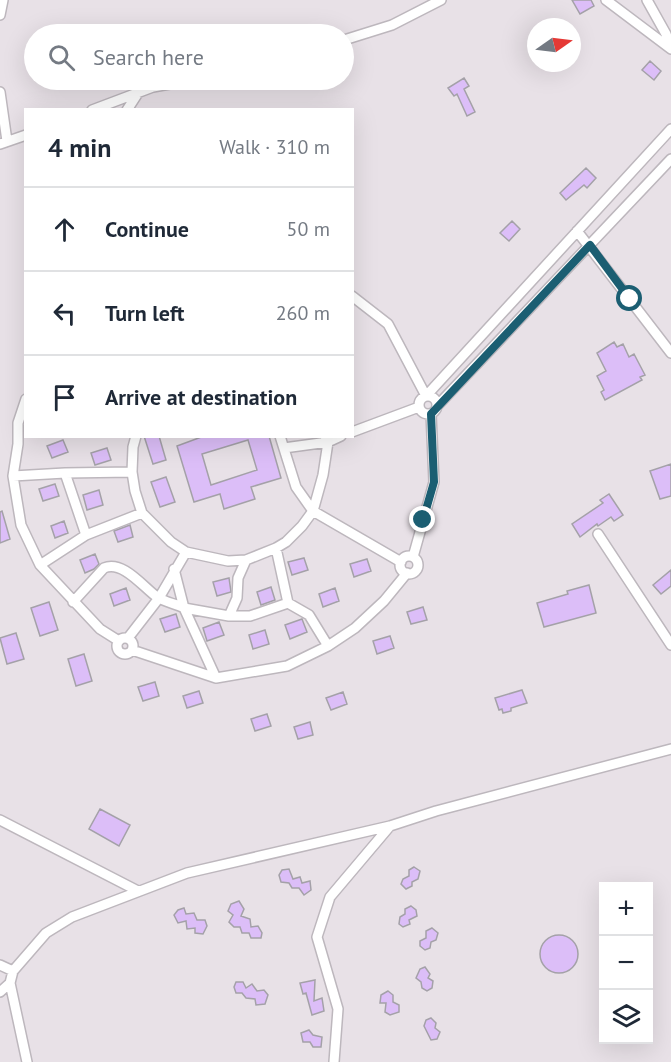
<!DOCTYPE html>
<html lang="en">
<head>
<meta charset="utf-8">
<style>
	body { margin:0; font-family:"PT Sans",sans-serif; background:#f2f2f3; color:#1f2937 }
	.controls { position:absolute; right:18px; bottom:18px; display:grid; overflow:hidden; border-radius:0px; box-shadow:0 6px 24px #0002 }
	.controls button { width:54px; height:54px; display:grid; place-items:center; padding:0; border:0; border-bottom:2px solid #e0e1e3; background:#fff; color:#1f2937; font:30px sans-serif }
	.compass { position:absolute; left:527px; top:18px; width:54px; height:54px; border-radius:50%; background:#fff; box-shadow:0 6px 24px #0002; rotate:76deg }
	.stop { position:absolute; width:18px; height:18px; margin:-14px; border:4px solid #1b5e72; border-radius:50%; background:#fff }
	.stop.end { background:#1b5e72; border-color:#fff; box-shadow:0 2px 6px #0008 }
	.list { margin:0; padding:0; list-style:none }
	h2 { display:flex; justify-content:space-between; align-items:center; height:78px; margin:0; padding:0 24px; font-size:26px }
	h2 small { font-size:20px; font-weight:400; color:#747a83 }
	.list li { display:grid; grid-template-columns:39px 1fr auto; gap:18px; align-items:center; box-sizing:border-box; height:84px; padding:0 24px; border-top:2px solid #e0e1e3 }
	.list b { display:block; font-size:22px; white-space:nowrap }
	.list em { font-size:20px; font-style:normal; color:#747a83 }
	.icon { flex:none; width:33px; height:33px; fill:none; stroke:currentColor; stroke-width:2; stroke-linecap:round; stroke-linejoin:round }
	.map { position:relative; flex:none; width:671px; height:1062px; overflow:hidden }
	.search { position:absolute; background:#fff; box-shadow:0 6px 24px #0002; left:24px; top:24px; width:330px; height:66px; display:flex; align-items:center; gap:15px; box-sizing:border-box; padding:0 21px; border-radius:33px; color:#747a83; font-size:22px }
	.panel { position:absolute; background:#fff; box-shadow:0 6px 24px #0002; left:24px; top:108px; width:330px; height:330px; border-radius:0px }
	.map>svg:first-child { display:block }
	.building { fill:#dcbef8; stroke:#a4a1a8; stroke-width:1.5; fill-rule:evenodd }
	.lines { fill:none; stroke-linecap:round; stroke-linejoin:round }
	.minor-casing { stroke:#bdb7bd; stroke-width:12 }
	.minor { stroke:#fff; stroke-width:9 }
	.route { stroke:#1b5e72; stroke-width:8 }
</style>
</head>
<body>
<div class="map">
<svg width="671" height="1062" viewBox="0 0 671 1062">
	<rect width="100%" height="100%" fill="#e8e1e7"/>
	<path class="building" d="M572,0H591L594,6L580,14Z
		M650,61L661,71L654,80L642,70Z
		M464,78L469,86L464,89L475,112L467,116L457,94L454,96L448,88Z
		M586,168L596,178L587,188L584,185L566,200L560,193Z
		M512,221L520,229L509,241L500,233Z
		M614,342L617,347L623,344L629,357L634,354L645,375L640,377L642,380L605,400L601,392L604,390L597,376L606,371L597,353Z
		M144,436H159L166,460L153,464Z
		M204,436H269L281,478L251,487L255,499L224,509L220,494L194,502L177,446ZM248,440L257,470L211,485L202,454Z
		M63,440L68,452L52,458L47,446Z
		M107,448L111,460L95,465L91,453Z
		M671,464V496L660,499L650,471Z
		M166,477L175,502L160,507L151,482Z
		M55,484L59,496L43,501L39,489Z
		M99,490L103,505L87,510L83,495Z
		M609,494L623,515L614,521L611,517L598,526L597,524L580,537L572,524L603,503L600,500Z
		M2,511L10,539L0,543V512Z
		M64,521L68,533L55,538L51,526Z
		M130,525L133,537L118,542L114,531Z
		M95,554L99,564L94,569L85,573L80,560Z
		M304,558L308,570L292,575L288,562Z
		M367,559L371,571L354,577L350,564Z
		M671,570V586L661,594L653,585Z
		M229,578L231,592L217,596L213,582Z
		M589,585L596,613L544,627L537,603L568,594L567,591Z
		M271,587L275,600L261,605L257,592Z
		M126,588L130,600L114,606L110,594Z
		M335,588L339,601L323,607L319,594Z
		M49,602L58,630L40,636L31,608Z
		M423,607L427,620L411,624L407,612Z
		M176,614L180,627L165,632L160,619Z
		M302,619L307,632L290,639L285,625Z
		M219,622L224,635L207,641L203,628Z
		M265,630L269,644L253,649L249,635Z
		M16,633L24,659L7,664L0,638Z
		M390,636L394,648L377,654L373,641Z
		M84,654L92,681L76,686L68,659Z
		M155,682L159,696L143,701L138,687Z
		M522,690L527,703L511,708V711L503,713L502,709L499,710L495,698Z
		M199,691L203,703L187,708L183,696Z
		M343,692L347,704L331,710L326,698Z
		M267,714L271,726L255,731L251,719Z
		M310,722L313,735L298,739L294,727Z
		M100,809L130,825L119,846L89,829Z
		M414,867L420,871L418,879L412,882V886L406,889L401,884L403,879L409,876V870Z
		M289,869L293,879L300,877L302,883L310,881L311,890L304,895L299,888H292L289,883L281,882L279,875L282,870Z
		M239,901L244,909L241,916L250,919L251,927L258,926L262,933L261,938H251L249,933H242L240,927H234L229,922L233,915L228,911L231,904Z
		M411,906L416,910L417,916L409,920L410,924L403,927L399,924L400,917L405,914V909Z
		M184,908L186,914L194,913L197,920H205L207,926L203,934L195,933V928L187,929L186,921L178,923L174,915L178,910Z
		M432,928L438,933L436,940L431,942L430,948L425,950L420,946V941L426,938V931Z
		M540 954a19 19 0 1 1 38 0a19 19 0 1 1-38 0Z
		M425,967L430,974L428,978L433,981L432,988L427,991L422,988L421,982L416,978L420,969Z
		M315,980L314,1001L322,998L324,1011L312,1015L306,993L303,994L300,983Z
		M236,982H243L246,988L252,984L257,991L264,990L268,995L265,1004L256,1005L255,999L246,998L242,993H236L234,987Z
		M388,991L393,995V1002L399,1005V1012L390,1015L385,1012L386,1003H380L381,995Z
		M431,1018L436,1023L435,1028L440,1032L437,1039L431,1040L424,1026L426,1020Z
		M309,1030L313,1035L322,1037L321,1047H313L310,1042H303L301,1033Z"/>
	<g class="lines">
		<defs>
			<path id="minor" d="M606,0L671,49
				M647,0L666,34L671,48
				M0,15L3,0
				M344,40L392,25L441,0
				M0,92L7,141
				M92,110L153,87L192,80
				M127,110L138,93
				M0,144L26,135
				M577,231L671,353
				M352,296L388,324L426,396L671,129
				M419 405a9 9 0 1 1 18 0a9 9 0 1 1-18 0Z
				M26,399L18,423V444L13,476L21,525L40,565L100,629L119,641
				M437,406L671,159
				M352,432L419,407
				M136,436L133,447L132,472L135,491L142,513L171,542L186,552L228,561L246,560L276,548L286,542L302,526L313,511L323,475L328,442L325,436
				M280,436L296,487L313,511L401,562
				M284,448L328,442L341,436
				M13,476L65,473L132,472
				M598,534L671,645
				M86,535L142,513
				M400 565a9 9 0 1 1 18 0a9 9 0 1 1-18 0Z
				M413,557L434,482L431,414
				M40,565L86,535L65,473
				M73,602L104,568C123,560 143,587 157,597C165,602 176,604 184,608L174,569
				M288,603L309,615L328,646
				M184,608L229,616L237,598L238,578L246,560
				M184,608L216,678
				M229,616H250L288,603L276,548
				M128,638L159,598L186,552
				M117 646a8 8 0 1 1 16 0a8 8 0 1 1-16 0Z
				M132,650L216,678L287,666L328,646L355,628L384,601L407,573
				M0,820L138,891
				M0,965L13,971
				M0,992L10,983
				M27,1062L10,983L13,971L46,933L72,917L187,873L390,826L436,811L671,749
				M334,1062L338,1009L317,937L330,897L390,826"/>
		</defs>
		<use href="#minor" class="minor-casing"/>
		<use href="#minor" class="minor"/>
	</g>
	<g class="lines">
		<path class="route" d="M423,520L434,482L431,414L590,245L630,299"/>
	</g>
</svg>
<div class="controls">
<button>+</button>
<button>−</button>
<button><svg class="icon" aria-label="layers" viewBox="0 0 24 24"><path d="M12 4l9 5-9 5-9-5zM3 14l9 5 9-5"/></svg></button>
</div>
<svg class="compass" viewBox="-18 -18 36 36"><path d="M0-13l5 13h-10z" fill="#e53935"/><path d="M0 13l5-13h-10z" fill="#747a83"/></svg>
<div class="stop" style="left:630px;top:299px"></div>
<div class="stop end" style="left:423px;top:520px"></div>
<div class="search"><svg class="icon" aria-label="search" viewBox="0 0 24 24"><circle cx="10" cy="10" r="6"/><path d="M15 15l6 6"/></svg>Search here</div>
<section class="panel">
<h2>4 min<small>Walk · 310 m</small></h2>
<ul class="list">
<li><svg class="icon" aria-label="ahead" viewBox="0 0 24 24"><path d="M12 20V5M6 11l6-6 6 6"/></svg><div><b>Continue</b></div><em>50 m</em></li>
<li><svg class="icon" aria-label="left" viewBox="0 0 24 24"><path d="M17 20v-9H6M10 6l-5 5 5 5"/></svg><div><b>Turn left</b></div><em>260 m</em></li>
<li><svg class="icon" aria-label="arrive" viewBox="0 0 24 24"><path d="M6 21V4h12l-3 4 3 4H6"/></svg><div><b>Arrive at destination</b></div></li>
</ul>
</section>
</div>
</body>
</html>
